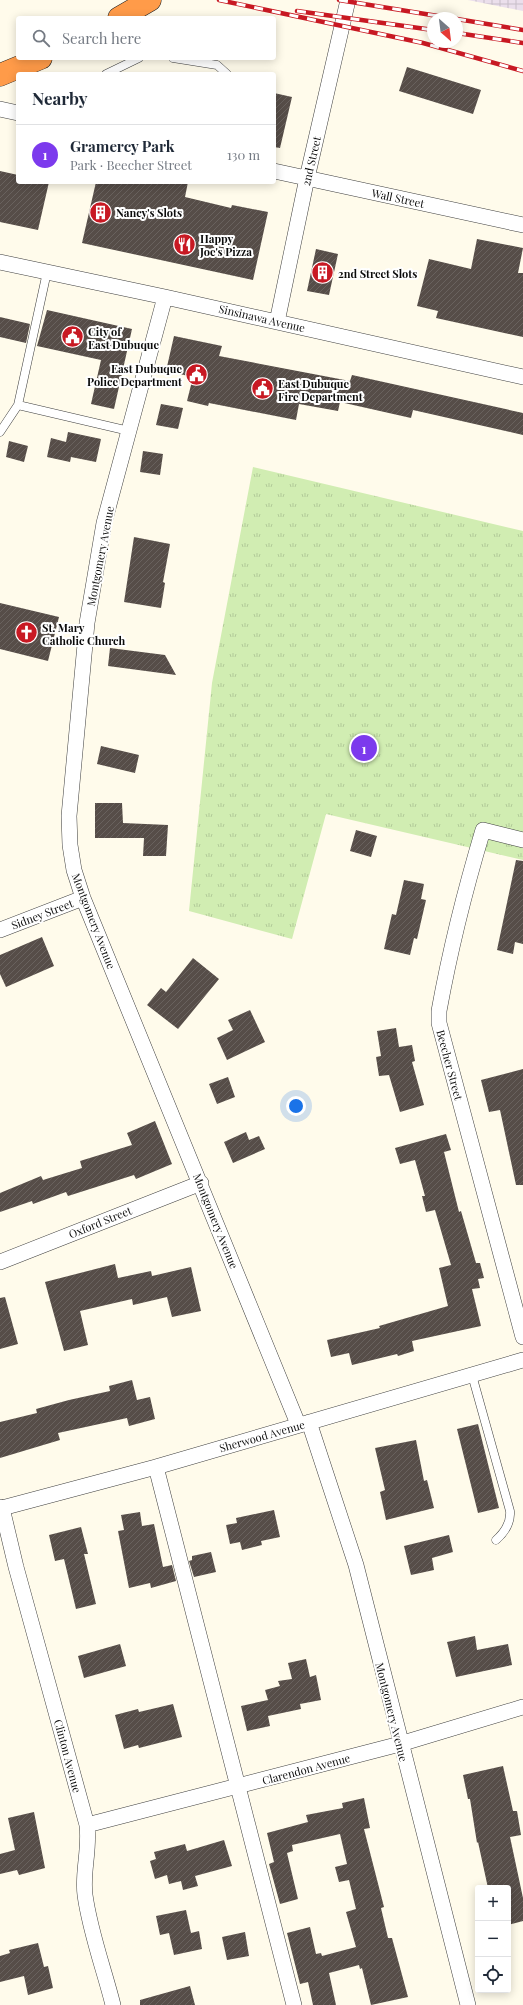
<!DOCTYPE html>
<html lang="en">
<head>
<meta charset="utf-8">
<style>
	body { margin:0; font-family:"Playfair Display",serif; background:#f2f2f3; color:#1f2937 }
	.controls { position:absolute; right:12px; bottom:12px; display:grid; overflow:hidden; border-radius:4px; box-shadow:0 2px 10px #0003 }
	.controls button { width:36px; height:36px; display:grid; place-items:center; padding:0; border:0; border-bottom:1px solid #e0e1e3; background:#fff; color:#1f2937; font:20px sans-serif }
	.compass { position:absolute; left:427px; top:12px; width:36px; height:36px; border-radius:50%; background:#fff; box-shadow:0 2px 10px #0003; rotate:152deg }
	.you { position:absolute; left:296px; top:1106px; width:14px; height:14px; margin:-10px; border:3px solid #fff; border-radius:50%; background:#1a73e8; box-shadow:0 0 0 6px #1a73e833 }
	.badge { display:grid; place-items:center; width:26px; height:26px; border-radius:50%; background:#7c3aed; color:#fff; font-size:13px; font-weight:700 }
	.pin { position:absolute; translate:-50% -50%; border:2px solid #fff; box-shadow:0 1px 4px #0006 }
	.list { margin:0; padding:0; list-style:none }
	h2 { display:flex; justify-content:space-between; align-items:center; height:52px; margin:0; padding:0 16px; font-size:17px }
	h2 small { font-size:13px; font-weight:400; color:#747a83 }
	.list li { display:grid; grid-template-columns:26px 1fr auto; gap:12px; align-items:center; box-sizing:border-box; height:60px; padding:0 16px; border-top:1px solid #e0e1e3 }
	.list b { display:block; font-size:15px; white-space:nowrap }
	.list p { margin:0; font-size:13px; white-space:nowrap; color:#747a83 }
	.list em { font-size:13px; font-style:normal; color:#747a83 }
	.icon { flex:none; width:22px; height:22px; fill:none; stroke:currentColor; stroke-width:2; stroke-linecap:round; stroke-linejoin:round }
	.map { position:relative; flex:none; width:523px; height:2005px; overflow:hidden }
	.search { position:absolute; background:#fff; box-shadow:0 2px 10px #0003; left:16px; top:16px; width:260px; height:44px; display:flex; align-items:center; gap:10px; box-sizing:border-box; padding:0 14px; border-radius:4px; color:#747a83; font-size:15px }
	.panel { position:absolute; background:#fff; box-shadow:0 2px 10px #0003; left:16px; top:72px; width:260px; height:112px; border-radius:4px }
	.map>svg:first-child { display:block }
	.industrial { fill:url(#industrial-grid) }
	.park { fill:url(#park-tufts) }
	.building { fill:url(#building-hatch) }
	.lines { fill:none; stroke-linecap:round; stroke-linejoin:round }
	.lane-casing { stroke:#3f3f3f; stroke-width:9 }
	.street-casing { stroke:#3f3f3f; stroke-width:16 }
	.highway-casing { stroke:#1d1d1d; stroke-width:23 }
	.lane { stroke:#fff; stroke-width:8 }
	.street { stroke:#fff; stroke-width:15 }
	.highway { stroke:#ff9b49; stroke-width:22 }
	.rail-casing { stroke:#c81923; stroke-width:4.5 }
	.rail { stroke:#fff; stroke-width:3; stroke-dasharray:9; stroke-linecap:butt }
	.labels { text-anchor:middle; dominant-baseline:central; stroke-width:4; stroke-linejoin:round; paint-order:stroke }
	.street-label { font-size:11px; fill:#0c0c0c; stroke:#fff }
	.poi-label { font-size:11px; font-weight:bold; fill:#0c0c0c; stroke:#fff; text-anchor:start }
</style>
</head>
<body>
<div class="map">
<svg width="523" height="2005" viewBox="0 0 523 2005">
	<defs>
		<pattern id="industrial-grid" width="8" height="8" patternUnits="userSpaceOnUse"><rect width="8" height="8" fill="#ebdfec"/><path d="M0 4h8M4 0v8" fill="none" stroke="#c8bec9"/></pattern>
		<pattern id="park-tufts" width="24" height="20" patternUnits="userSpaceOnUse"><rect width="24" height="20" fill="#d1edb2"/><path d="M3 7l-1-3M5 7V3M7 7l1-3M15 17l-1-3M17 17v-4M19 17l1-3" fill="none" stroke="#b2ca98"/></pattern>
		<pattern id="building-hatch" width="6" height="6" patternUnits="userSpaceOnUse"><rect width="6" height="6" fill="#564d48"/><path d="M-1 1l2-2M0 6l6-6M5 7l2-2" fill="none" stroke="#69625e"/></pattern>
	</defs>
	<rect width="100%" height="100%" fill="#fffbeb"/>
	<path class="industrial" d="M468,0H523V11Z"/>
	<path class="park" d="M253,467L523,531V860L326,814L292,939L189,911L212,683Z"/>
	<path class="building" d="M407,67L481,90L473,114L399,91Z
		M274,93L292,97L280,148L274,147Z
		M0,171L18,175V182H49L38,230L0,222Z
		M96,182H188L185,197L231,208L232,205L268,212L253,280L82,243Z
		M477,239L523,248L518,273H523V337L436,318L438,311L417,306L429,259L471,269Z
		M316,249L338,254L329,295L307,291Z
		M47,310L132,329L114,409L91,404L101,360L37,346Z
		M0,317L30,324L26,343L0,337Z
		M174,336L222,346L219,356L350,381L352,375L523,413V435L413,410L411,418L340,402L338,411L299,404L296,420L209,403L208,406L187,401L193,377L166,371Z
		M161,404L183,408L178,429L156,425Z
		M68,432L101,439L96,462L71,457L70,462L47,457L51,438L66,442Z
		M9,441L28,446L24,462L6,457Z
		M143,451L163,454L160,475L140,472Z
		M134,537L170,544L163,582L165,583L161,608L124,602Z
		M0,603L59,617L48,661L0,649Z
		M110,648L165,655L176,675L108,666Z
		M101,746L139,755L135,773L97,764Z
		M95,803H122L123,823L168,825L166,856H143L144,838H95Z
		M356,830L377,836L371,857L350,851Z
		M516,860L523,861V944L515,942L513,954L497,950Z
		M404,880L424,884L421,899L426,900L417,939L414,938L410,955L384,949L392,914L396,915Z
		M42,937L54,966L6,987L0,974V955Z
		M193,958L219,979L178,1029L147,1005L161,988L166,992Z
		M250,1010L265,1042L227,1060L217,1038L233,1030L228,1020Z
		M396,1028L399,1047L412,1045L415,1061L412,1062L424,1105L400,1112L389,1075L379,1076L376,1057L381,1056L377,1031Z
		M523,1069V1185H516L500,1110L489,1112L481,1080Z
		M228,1077L235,1097L217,1104L209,1084Z
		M155,1121L172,1164L136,1179L134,1175L68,1196L66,1192L33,1204L32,1201L0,1212V1193L41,1176L43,1180L82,1168L80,1161L132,1145L127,1133Z
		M246,1132L249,1140L259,1136L265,1149L233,1163L224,1142Z
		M446,1134L451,1150L444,1152L459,1212L461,1211L476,1263H480L484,1278L478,1279L480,1288L472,1289L481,1326L412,1341L414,1351L398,1356L397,1354L352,1365L349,1353L331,1357L327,1340L380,1328L379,1326L448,1306L439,1268L451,1265L435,1210L426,1212L422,1196H425L415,1160L400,1164L395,1148Z
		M115,1264L118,1278L151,1271L152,1276L191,1267L201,1311L172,1317L167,1297L133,1305L132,1299L80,1311L88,1345L64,1351L45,1282Z
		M5,1297L18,1344L0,1349V1298Z
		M132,1380L137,1400L150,1397L155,1419L129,1426L127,1418L58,1433L60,1440L0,1458V1422L37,1413L36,1409L69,1400L110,1391L109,1386Z
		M478,1424L499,1508L478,1513L457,1429Z
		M416,1440L424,1481L427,1480L434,1508L386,1520L380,1492L385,1490L375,1448Z
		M274,1510L280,1537L261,1541L262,1545L242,1550L240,1542L230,1544L226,1525L237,1523L236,1518Z
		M140,1512L142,1526L154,1524L163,1567L172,1565L176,1581L151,1588L150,1583L129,1588L118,1531L124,1530L121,1515Z
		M81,1527L88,1554H84L96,1604L76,1609L64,1559L55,1561L49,1535Z
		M449,1535L453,1552L432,1558L434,1570L411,1575L404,1546Z
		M211,1552L216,1572L194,1577L189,1561L192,1560V1556Z
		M475,1636L477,1650L508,1644L512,1665L456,1677L447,1642Z
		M120,1644L126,1666L84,1678L78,1656Z
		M306,1659L310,1677L316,1675L321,1700L300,1704L301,1709L268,1716L270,1726L247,1731L241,1706L268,1700L265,1690L280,1686L278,1681L292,1679L288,1663Z
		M173,1704L182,1737L139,1748L138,1745L124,1749L115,1715L138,1709L139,1712Z
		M503,1766L513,1811H517L521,1835L510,1837L523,1898V1921L508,1925V1888H488L478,1842L477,1843L470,1799H468L463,1775Z
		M364,1798L370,1828L364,1829L384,1907L381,1908L388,1938H392L408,1997L371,2005L362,1968L360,1969L359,1965L329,1973L336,2005H313L308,1982L300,1984L287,1933L310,1927L316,1954L321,1953L322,1956L356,1947L346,1912L356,1909L349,1880L339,1882L335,1867L347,1864L340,1834L292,1845L293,1851L287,1853L298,1899L280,1904L269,1864L274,1862L267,1833L308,1822L306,1815L343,1808L342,1803Z
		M34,1812L45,1868L19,1875L17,1870L0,1874V1854L15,1850L8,1818Z
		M224,1840L232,1866L195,1876L198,1886L183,1890L181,1881L169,1884L167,1875L155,1879L150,1861L156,1859L154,1852L185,1844L187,1851Z
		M186,1910L191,1933L199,1931L202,1949L174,1955L169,1933L160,1935L156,1916Z
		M245,1932L249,1956L227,1960L222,1937Z
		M38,1943L44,1967L48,1966L53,1988L28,1995L24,1976L0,1982V1956L10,1953L9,1950Z
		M190,1986L195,2005H140V2000Z"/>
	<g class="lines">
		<defs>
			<path id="lane" d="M173,58L217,65L227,74
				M106,74L139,58
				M18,405L47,272
				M0,432L18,405L129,431
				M472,1375L510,1511C511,1523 505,1532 496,1540"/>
			<path id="street" d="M0,109L18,113
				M274,171L523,225
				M0,262L165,297L523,377
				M165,297L104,523L87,623L69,816L70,845L74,870L83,898L298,1424
				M277,322L307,178L348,0
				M523,840L483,830C465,890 450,950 439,1011V1023L523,1337
				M0,930L83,898
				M0,1262L201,1183
				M309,1422L356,1565L468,2005
				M156,1467L294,2005
				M0,1507L2,1508L156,1467L523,1360
				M2,1508L16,1567L87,1825C90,1850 82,1872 85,1895C90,1932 104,1969 113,2005
				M87,1825L400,1744L523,1707"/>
			<path id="highway" d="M119,18L150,0
				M0,75L41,58"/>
		</defs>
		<use href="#lane" class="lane-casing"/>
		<use href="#street" class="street-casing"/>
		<use href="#highway" class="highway-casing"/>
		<use href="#lane" class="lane"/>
		<use href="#street" class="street"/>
		<use href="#highway" class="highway"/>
		<defs>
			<path id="rail" d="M219,0L423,43L523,71
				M339,0L450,18
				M297,11L433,30
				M457,19L523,30
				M457,33L523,43"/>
		</defs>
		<use href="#rail" class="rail-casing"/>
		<use href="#rail" class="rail"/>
	</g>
	<defs>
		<symbol id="building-disc" viewBox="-11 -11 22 22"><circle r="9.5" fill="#c81923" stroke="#fff"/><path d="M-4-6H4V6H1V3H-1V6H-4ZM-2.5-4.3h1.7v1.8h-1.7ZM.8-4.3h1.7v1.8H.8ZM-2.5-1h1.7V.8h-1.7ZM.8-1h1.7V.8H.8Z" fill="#fff"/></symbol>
		<symbol id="restaurant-disc" viewBox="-11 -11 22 22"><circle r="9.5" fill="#c81923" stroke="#fff"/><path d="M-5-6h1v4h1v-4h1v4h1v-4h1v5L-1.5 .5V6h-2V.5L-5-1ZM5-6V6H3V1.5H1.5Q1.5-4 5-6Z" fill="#fff"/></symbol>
		<symbol id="civic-disc" viewBox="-11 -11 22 22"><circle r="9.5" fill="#c81923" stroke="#fff"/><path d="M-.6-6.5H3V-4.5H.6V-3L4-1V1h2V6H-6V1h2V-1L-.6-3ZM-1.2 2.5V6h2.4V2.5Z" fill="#fff"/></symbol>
		<symbol id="church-disc" viewBox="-11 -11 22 22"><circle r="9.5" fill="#c81923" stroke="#fff"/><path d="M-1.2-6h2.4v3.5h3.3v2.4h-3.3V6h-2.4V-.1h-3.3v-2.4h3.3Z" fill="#fff"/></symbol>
	</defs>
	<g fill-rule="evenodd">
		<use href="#building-disc" x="88" y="200" width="25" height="25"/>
		<use href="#restaurant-disc" x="172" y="232" width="25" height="25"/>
		<use href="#building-disc" x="310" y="260" width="25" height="25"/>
		<use href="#civic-disc" x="60" y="324" width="25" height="25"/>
		<use href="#civic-disc" x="184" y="362" width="25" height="25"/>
		<use href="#civic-disc" x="250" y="376" width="25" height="25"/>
		<use href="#church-disc" x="14" y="620" width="25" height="25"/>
	</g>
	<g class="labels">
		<g class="street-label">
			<text transform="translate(311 161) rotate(-77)">2nd Street</text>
			<text transform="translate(398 198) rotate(12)">Wall Street</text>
			<text transform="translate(262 318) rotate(13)">Sinsinawa Avenue</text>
			<text transform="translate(100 556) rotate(-79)">Montgomery Avenue</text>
			<text transform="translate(42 914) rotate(-21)">Sidney Street</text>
			<text transform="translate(94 921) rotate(69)">Montgomery Avenue</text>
			<text transform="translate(450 1065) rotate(75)">Beecher Street</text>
			<text transform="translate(216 1221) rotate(68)">Montgomery Avenue</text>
			<text transform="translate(100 1222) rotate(-22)">Oxford Street</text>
			<text transform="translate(262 1436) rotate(-16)">Sherwood Avenue</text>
			<text transform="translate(392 1712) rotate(76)">Montgomery Avenue</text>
			<text transform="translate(68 1756) rotate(75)">Clinton Avenue</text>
			<text transform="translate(306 1769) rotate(-15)">Clarendon Avenue</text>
		</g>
		<g class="poi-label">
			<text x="116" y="212">Nancy's Slots</text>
			<text x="200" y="238">Happy<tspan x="200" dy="13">Joe's Pizza</tspan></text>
			<text x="338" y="273">2nd Street Slots</text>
			<text x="88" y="331">City of<tspan x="88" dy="13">East Dubuque</tspan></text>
			<text x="182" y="368" text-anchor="end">East Dubuque<tspan x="182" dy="13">Police Department</tspan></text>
			<text x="278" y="383">East Dubuque<tspan x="278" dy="13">Fire Department</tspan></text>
			<text x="42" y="627">St. Mary<tspan x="42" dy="13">Catholic Church</tspan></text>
		</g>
	</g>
</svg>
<div class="controls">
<button>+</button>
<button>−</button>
<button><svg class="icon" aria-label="locate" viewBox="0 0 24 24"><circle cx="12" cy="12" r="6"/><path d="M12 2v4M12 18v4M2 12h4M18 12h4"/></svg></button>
</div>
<svg class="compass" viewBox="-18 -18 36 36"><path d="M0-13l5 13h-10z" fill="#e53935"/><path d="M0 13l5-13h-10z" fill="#747a83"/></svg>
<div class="you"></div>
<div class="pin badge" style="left:364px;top:748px">1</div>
<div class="search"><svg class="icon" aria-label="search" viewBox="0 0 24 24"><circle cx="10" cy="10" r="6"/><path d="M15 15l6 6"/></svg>Search here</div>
<section class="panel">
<h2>Nearby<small></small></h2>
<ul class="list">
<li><span class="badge">1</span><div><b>Gramercy Park</b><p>Park · Beecher Street</p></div><em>130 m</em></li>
</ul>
</section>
</div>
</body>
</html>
